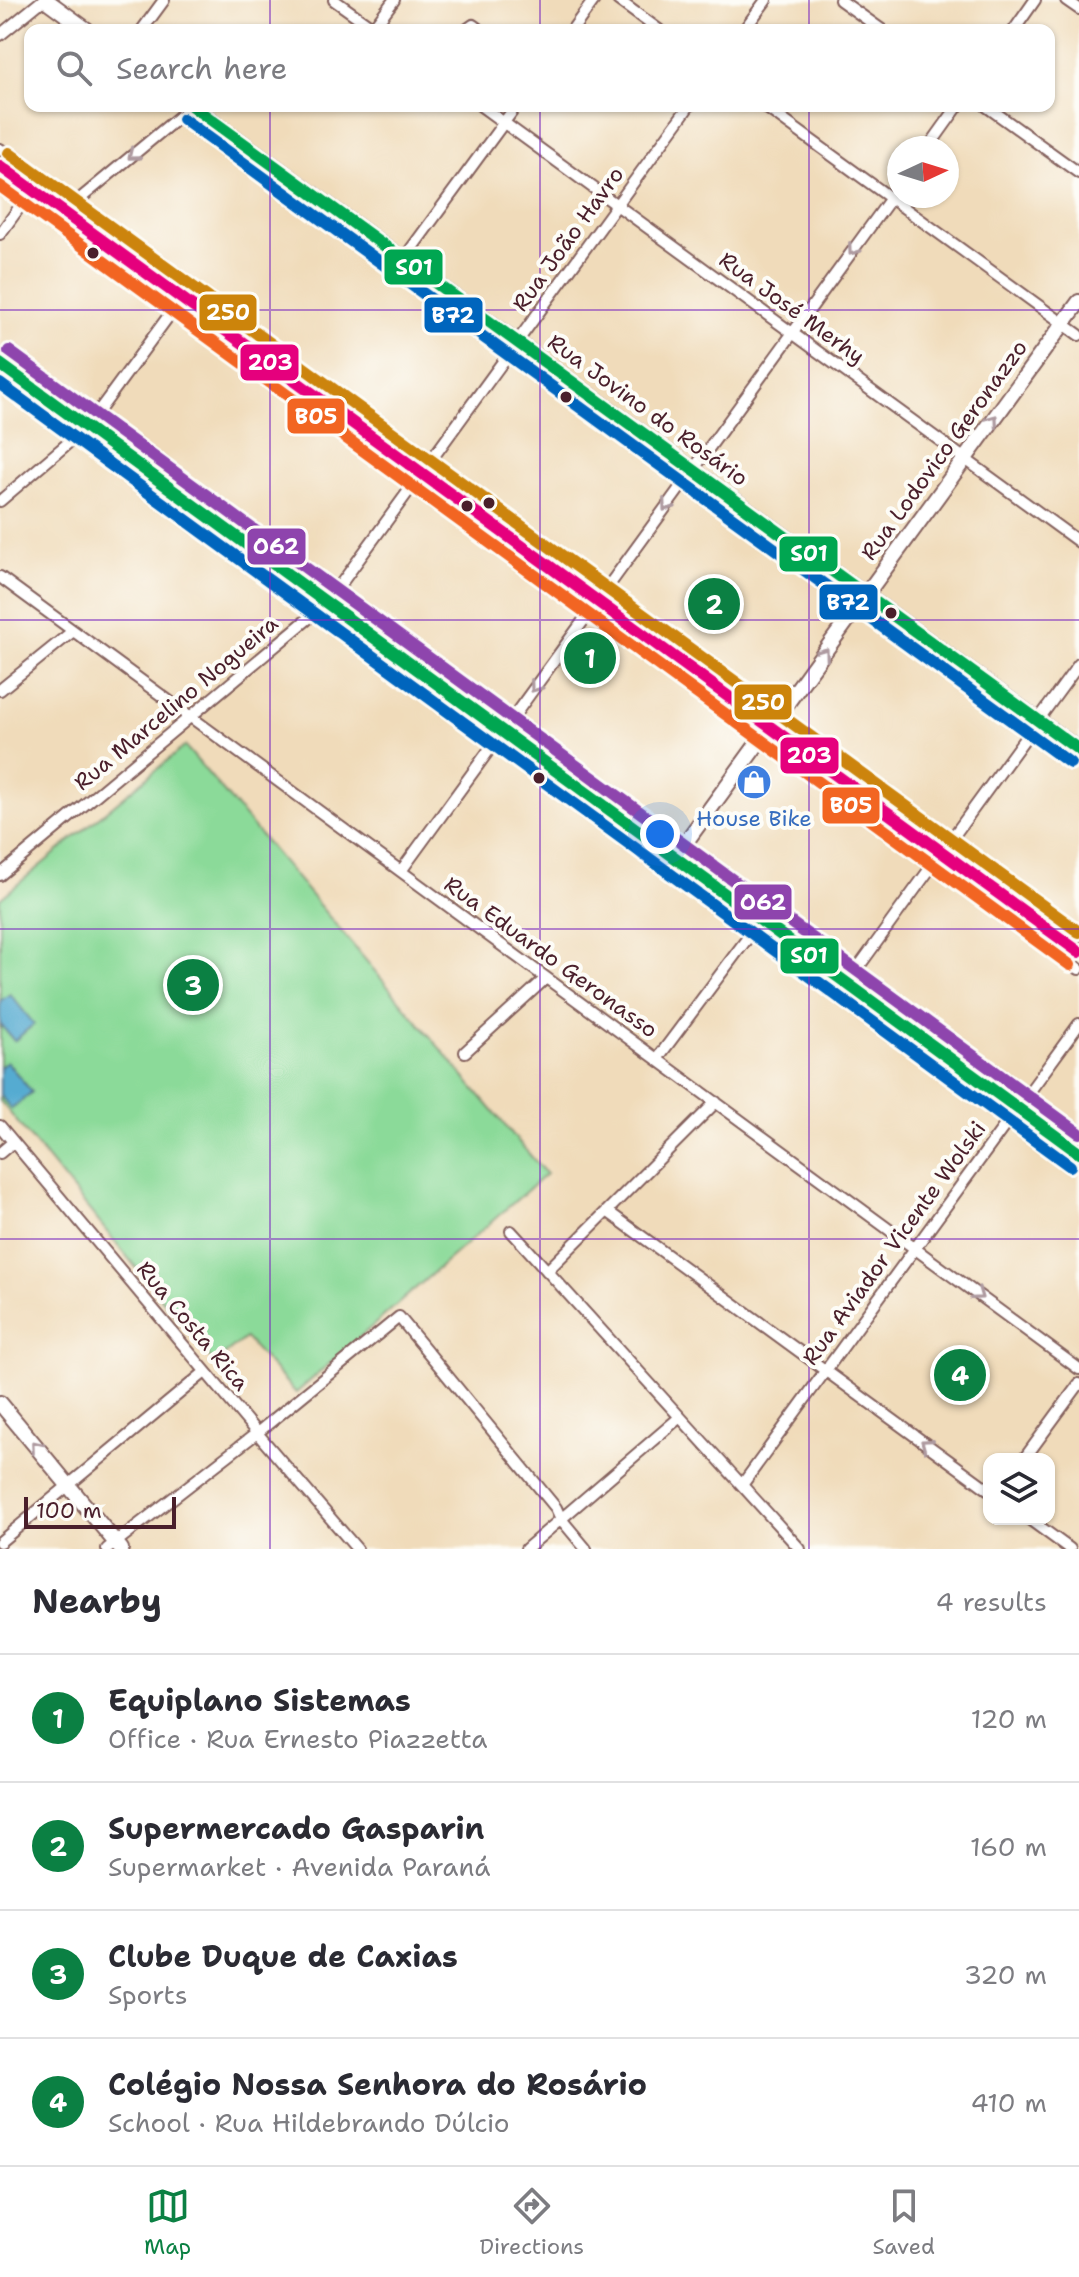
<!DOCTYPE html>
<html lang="en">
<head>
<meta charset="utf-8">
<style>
	body { margin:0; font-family:"Shantell Sans",sans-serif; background:#f7f7f7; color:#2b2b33 }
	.controls { position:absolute; right:24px; bottom:24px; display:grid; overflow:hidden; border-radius:16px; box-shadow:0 2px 6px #0004 }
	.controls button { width:72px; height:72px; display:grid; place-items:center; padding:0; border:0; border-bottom:2px solid #e1e1e2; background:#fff; color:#2b2b33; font:40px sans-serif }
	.compass { position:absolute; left:887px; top:136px; width:72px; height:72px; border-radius:50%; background:#fff; box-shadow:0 2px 6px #0004; rotate:86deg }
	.scale { position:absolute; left:24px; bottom:20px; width:152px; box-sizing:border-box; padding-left:8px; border:4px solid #4a1f2b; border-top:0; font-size:22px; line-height:28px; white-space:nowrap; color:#4a1f2b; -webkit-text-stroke:6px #fdfcf7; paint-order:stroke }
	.you { position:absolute; left:660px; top:834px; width:28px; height:28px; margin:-20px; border:6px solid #fff; border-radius:50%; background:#1a73e8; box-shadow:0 0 0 12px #1a73e833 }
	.badge { display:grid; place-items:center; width:52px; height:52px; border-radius:50%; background:#0b8043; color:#fff; font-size:26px; font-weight:700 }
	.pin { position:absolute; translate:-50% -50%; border:4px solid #fff; box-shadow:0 2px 8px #0006 }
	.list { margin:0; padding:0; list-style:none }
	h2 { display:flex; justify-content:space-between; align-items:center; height:104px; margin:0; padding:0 32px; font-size:34px }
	h2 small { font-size:26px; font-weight:400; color:#7c7c81 }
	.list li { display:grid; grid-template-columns:52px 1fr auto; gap:24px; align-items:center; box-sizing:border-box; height:128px; padding:0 32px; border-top:2px solid #e1e1e2 }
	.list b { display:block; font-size:30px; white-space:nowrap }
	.list p { margin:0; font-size:26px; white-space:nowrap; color:#7c7c81 }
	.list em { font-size:26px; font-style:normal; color:#7c7c81 }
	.icon { flex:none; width:44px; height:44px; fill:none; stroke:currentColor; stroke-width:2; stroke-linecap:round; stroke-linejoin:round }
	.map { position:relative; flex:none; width:1079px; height:1549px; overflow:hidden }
	.search { position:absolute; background:#fff; box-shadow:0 2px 6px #0004; left:24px; right:24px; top:24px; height:88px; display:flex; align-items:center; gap:20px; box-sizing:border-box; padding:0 28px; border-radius:16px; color:#7c7c81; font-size:30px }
	.sheet { height:616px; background:#fff }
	nav { display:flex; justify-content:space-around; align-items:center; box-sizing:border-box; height:112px; border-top:2px solid #e1e1e2; background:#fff; font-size:22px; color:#7c7c81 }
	nav a { display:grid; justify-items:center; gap:4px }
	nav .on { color:#0b8043 }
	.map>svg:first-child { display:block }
	.green { fill:#8bda99; stroke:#6a7c62; stroke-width:2 }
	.water { fill:#54abd1; stroke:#4f657e; stroke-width:2 }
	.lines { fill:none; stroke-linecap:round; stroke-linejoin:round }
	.minor-casing { stroke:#84615d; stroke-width:14 }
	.major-casing { stroke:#84615d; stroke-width:18 }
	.minor { stroke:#fff; stroke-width:10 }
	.major { stroke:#fff; stroke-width:14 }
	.bus-1-casing { stroke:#fdfcf7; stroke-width:18 }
	.bus-2-casing { stroke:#fdfcf7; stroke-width:18 }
	.bus-3-casing { stroke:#fdfcf7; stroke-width:18 }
	.bus-4-casing { stroke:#fdfcf7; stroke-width:18 }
	.bus-5-casing { stroke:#fdfcf7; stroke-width:18 }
	.bus-6-casing { stroke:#fdfcf7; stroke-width:18 }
	.bus-1 { stroke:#00a651; stroke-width:12 }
	.bus-2 { stroke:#0065bd; stroke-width:12 }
	.bus-3 { stroke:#8e44ad; stroke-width:12 }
	.bus-4 { stroke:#e5007d; stroke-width:12 }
	.bus-5 { stroke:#f26522; stroke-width:12 }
	.bus-6 { stroke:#cc840b; stroke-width:12 }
	.oneway { stroke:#ae9aa0 }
	.grid { fill:none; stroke:#7b2cbf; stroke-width:2; stroke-opacity:0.55 }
	.bus-dot { fill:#4a1f2b; stroke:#fdfcf7; stroke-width:3 }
	.labels { text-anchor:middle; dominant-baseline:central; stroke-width:8; stroke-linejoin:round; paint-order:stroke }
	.street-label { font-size:22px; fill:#4a1f2b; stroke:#fdfcf7 }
	.shop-label { font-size:22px; fill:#366cbe; stroke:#fdfcf7 }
	.line-badge { stroke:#fdfcf7; stroke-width:3 }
	.badge-label { font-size:22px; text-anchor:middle; font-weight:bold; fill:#fff }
</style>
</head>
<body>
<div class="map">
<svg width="1079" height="1549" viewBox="0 0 1079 1549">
	<rect width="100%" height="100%" fill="#fdfcf7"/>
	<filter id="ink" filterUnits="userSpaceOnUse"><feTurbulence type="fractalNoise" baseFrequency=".0125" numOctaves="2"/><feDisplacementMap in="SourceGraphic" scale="16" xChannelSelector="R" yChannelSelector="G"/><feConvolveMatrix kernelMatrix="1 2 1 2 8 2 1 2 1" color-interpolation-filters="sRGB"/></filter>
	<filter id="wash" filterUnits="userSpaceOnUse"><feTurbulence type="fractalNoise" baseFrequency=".006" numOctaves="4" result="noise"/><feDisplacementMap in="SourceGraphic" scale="32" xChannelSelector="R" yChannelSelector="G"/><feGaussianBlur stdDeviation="1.8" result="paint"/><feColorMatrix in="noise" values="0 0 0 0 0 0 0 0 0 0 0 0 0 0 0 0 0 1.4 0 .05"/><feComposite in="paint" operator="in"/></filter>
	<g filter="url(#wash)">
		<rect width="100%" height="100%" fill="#f0dbba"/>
		<path class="green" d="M185,746L546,1174L296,1393L245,1338L214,1363L0,1101V899Z"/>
		<path class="water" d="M10,994L34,1024L14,1041L0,1024V1001Z
			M7,1062L32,1092L11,1109L0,1095V1067Z"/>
	</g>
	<g filter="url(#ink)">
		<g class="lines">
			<defs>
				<path id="minor" d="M334,0L376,30
					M618,0L659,30
					M840,0L882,30
					M1066,0L1079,9
					M373,28L394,0
					M142,30L164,0
					M466,30L473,25L480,30
					M572,30L594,0
					M744,30L766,0
					M1014,30L1035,0
					M0,35L43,0
					M481,106L1079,542
					M764,106L1079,335
					M986,106L1079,173
					M928,148L958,106
					M0,149L430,461
					M0,183L1079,969
					M75,203L192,106
					M0,234L24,201
					M403,260L516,106
					M0,501L87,427L173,310
					M524,531L1079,935
					M0,577L1079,1369
					M0,690L73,631
					M950,841L1079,664
					M401,871L899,187
					M0,875L327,603L689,106
					M847,983L934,863
					M465,1052L546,978
					M657,1059L761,920
					M0,1126L257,1433L357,1549
					M0,1153L13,1142
					M607,1211L989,1490
					M511,1231L800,1549
					M547,1271L716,1102
					M1024,1459L1079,1384
					M742,1485L1079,1024
					M1029,1519L1070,1549
					M0,1542L205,1372
					M107,1549L257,1433L399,1317L556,1508L561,1519L586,1549
					M526,1549L680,1417"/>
				<path id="major" d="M46,0L87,30
					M192,106L1079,750
					M0,364L1079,1153
					M675,857L1079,302
					M0,1403L121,1549"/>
			</defs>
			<use href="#minor" class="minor-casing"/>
			<use href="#major" class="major-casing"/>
			<use href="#minor" class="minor"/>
			<use href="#major" class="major"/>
			<defs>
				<path id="bus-1" d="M192,106L1079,750
					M0,364L1079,1153"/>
				<path id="bus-2" d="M183,119L1070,763
					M0,384L1070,1166"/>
				<path id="bus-3" d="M9,351L1079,1133"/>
				<path id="bus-4" d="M0,166L1079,952"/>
				<path id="bus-5" d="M0,186L1070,965"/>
				<path id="bus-6" d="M9,153L1079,932"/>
			</defs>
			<use href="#bus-1" class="bus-1-casing"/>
			<use href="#bus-2" class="bus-2-casing"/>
			<use href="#bus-3" class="bus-3-casing"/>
			<use href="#bus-4" class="bus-4-casing"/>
			<use href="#bus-5" class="bus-5-casing"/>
			<use href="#bus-6" class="bus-6-casing"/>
			<use href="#bus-1" class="bus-1"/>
			<use href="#bus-2" class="bus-2"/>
			<use href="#bus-3" class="bus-3"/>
			<use href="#bus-4" class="bus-4"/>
			<use href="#bus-5" class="bus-5"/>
			<use href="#bus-6" class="bus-6"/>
		</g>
		<defs><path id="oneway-chevron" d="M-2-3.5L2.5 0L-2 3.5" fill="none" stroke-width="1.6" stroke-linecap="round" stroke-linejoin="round" transform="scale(2)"/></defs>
		<g class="oneway">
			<use href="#oneway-chevron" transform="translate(133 155) rotate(141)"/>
			<use href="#oneway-chevron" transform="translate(853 250) rotate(126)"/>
			<use href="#oneway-chevron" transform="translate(993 420) rotate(-54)"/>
			<use href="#oneway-chevron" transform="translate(667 506) rotate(126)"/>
			<use href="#oneway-chevron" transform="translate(824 653) rotate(-54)"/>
			<use href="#oneway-chevron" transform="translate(535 687) rotate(126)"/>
			<use href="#oneway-chevron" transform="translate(978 1295) rotate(36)"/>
			<use href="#oneway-chevron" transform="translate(926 1444) rotate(-144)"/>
			<use href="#oneway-chevron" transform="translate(36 1446) rotate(-130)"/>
		</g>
	</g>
	<path class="grid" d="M270,0V30M540,0V30M809,0V30M270,106V1549M540,106V1549M809,106V1549M0,310H1079M0,620H1079M0,929H1079M0,1239H1079"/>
	<defs>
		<symbol id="shop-disc" viewBox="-11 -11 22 22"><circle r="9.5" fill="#3f7fe0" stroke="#fdfcf7"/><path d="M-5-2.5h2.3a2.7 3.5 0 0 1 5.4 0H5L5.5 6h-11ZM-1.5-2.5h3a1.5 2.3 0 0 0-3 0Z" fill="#fff"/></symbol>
	</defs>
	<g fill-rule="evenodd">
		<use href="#shop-disc" x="734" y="762" width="40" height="40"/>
	</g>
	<g class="bus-dot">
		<circle cx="93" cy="253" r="7"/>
		<circle cx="566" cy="397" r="7"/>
		<circle cx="489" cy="503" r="7"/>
		<circle cx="467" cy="506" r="7"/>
		<circle cx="891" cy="613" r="7"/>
		<circle cx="539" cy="778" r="7"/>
	</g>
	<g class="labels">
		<g class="street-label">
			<text transform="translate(568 239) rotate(-54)">Rua João Havro</text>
			<text transform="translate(792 308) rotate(36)">Rua José Merhy</text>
			<text transform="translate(648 410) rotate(36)">Rua Jovino do Rosário</text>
			<text transform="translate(944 450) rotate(-54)">Rua Lodovico Geronazzo</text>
			<text transform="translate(176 703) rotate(-40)">Rua Marcelino Nogueira</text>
			<text transform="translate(551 957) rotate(36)">Rua Eduardo Geronasso</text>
			<text transform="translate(894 1243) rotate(-54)">Rua Aviador Vicente Wolski</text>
			<text transform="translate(193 1326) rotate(50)">Rua Costa Rica</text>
		</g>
		<g class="shop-label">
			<text x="754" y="818">House Bike</text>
		</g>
	</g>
	<g class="line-badge">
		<rect x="383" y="248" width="61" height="38" rx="8" fill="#00a651"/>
		<rect x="198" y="293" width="60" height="39" rx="8" fill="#cc840b"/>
		<rect x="423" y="296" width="61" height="38" rx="8" fill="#0065bd"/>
		<rect x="239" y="343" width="61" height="39" rx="8" fill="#e5007d"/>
		<rect x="286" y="397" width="60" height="38" rx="8" fill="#f26522"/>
		<rect x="246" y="527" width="61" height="39" rx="8" fill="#8e44ad"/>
		<rect x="778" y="535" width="61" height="38" rx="8" fill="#00a651"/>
		<rect x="818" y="583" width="61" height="38" rx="8" fill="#0065bd"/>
		<rect x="733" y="683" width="60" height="38" rx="8" fill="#cc840b"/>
		<rect x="779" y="736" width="61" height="39" rx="8" fill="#e5007d"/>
		<rect x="821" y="786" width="60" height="39" rx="8" fill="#f26522"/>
		<rect x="733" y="883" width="60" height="38" rx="8" fill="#8e44ad"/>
		<rect x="779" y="937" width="61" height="38" rx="8" fill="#00a651"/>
	</g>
	<g class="badge-label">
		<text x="414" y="275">S01</text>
		<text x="228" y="320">250</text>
		<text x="453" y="323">B72</text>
		<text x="270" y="370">203</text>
		<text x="316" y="424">B05</text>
		<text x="276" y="554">O62</text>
		<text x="809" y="561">S01</text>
		<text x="848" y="610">B72</text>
		<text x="763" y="710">250</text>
		<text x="809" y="763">203</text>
		<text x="851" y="813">B05</text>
		<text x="763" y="910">O62</text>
		<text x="809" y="963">S01</text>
	</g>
</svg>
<div class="controls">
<button><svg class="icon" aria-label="layers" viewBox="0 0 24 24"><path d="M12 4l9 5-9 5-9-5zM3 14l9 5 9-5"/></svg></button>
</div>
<svg class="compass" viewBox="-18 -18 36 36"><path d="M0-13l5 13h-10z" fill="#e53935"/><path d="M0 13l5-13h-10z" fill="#7c7c81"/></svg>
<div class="scale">100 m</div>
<div class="you"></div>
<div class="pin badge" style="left:590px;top:658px">1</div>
<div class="pin badge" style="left:714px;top:604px">2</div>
<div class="pin badge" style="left:193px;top:985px">3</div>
<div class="pin badge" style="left:960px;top:1375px">4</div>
<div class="search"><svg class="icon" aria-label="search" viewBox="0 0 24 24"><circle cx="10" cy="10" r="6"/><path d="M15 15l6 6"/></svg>Search here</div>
</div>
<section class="sheet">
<h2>Nearby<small>4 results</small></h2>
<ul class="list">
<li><span class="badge">1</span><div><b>Equiplano Sistemas</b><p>Office · Rua Ernesto Piazzetta</p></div><em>120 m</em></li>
<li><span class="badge">2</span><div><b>Supermercado Gasparin</b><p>Supermarket · Avenida Paraná</p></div><em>160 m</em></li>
<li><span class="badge">3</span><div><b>Clube Duque de Caxias</b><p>Sports</p></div><em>320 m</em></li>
<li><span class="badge">4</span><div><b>Colégio Nossa Senhora do Rosário</b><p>School · Rua Hildebrando Dúlcio</p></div><em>410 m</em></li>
</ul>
</section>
<nav>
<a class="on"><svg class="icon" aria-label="map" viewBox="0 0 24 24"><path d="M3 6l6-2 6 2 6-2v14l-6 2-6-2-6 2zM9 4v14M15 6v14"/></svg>Map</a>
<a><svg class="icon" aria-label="directions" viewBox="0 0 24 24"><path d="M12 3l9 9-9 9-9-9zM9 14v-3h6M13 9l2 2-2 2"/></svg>Directions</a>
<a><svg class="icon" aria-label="saved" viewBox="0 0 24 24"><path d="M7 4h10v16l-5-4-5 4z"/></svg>Saved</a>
</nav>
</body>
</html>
